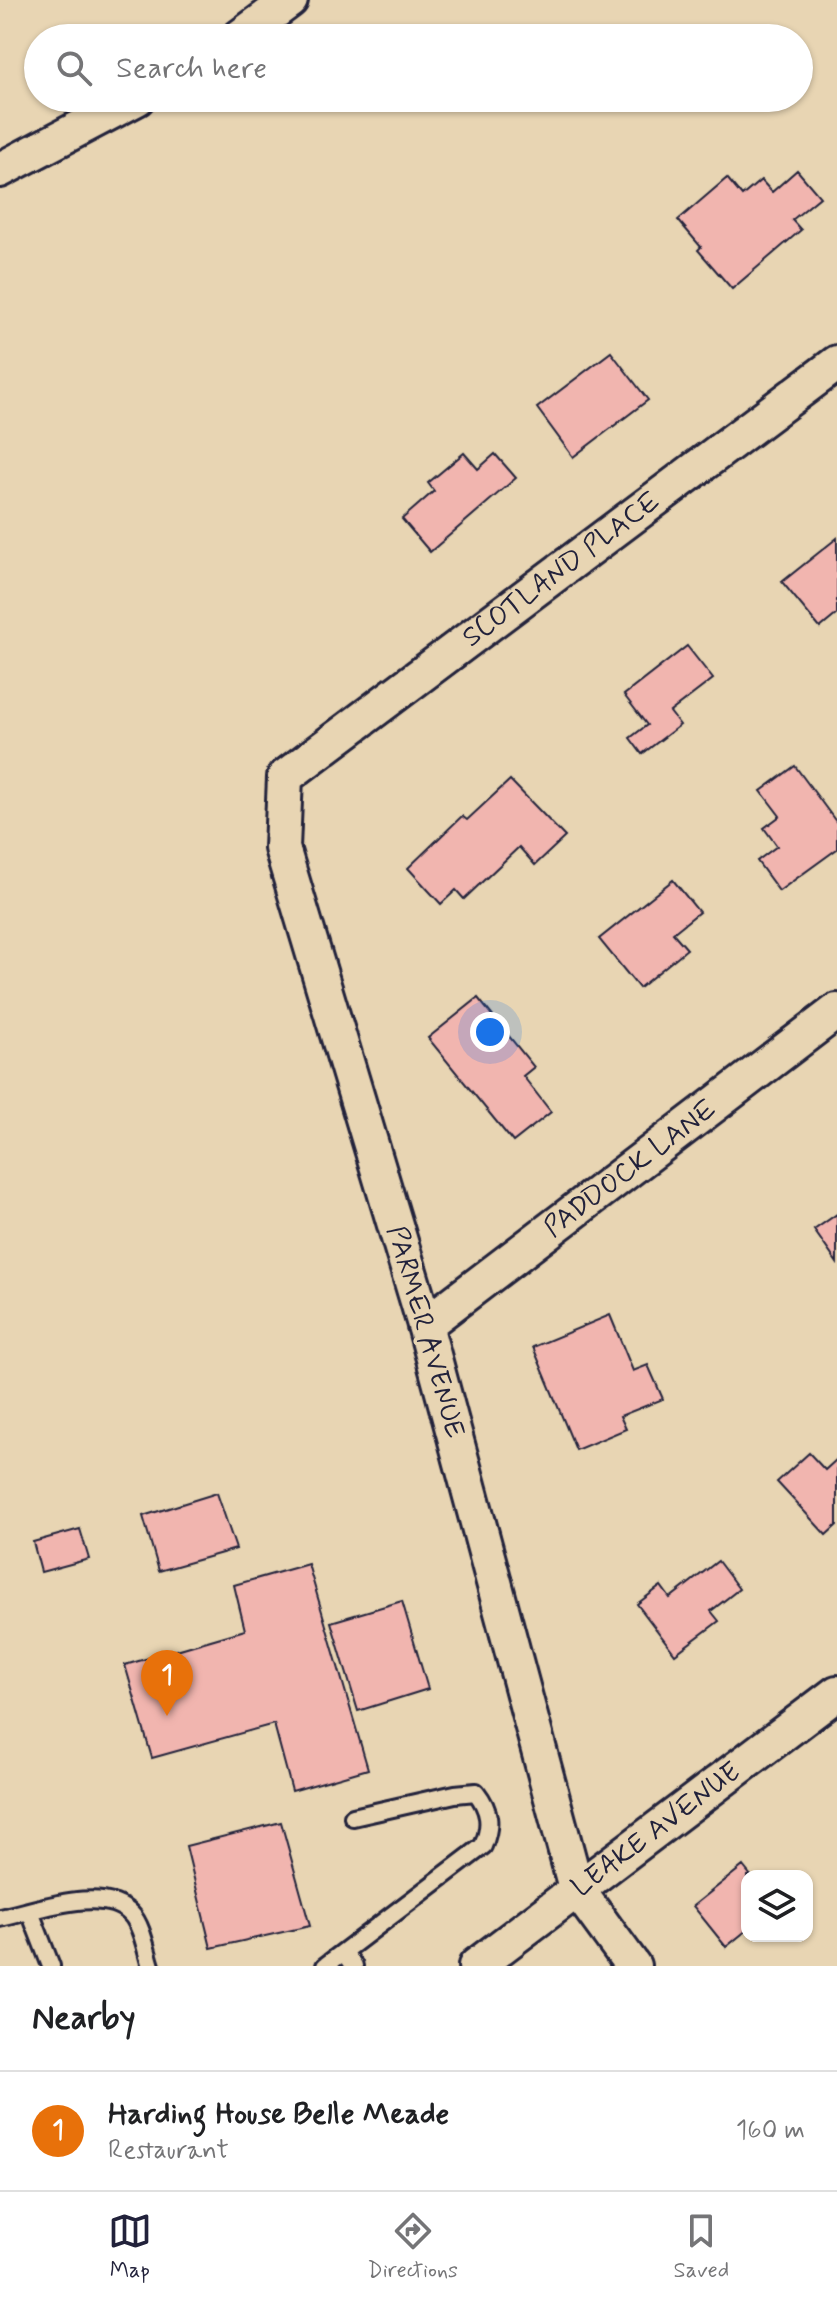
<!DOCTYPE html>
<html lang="en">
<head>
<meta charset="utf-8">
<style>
	body { margin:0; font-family:Mynerve,sans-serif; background:#f2f2f2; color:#202124 }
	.controls { position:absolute; right:24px; bottom:24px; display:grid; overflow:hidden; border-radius:16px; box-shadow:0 2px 6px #0004 }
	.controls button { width:72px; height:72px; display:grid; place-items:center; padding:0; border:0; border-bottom:2px solid #e0e0e0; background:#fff; color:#202124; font:40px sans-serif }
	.you { position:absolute; left:490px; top:1032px; width:28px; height:28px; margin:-20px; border:6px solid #fff; border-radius:50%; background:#1a73e8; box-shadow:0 0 0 12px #1a73e833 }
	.badge { display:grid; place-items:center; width:52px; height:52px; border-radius:50%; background:#22223b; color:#fff; font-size:26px; font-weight:700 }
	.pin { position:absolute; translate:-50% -66px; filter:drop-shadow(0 2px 4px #0008) }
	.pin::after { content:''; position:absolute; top:42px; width:28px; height:24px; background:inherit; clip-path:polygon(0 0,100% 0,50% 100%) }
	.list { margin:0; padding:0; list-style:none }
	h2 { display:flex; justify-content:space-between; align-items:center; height:104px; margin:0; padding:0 32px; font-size:34px }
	h2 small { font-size:26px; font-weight:400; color:#757577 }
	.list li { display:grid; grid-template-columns:52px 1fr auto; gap:24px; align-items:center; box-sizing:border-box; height:120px; padding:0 32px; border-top:2px solid #e0e0e0 }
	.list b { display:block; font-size:30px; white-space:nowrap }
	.list p { margin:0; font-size:26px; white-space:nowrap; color:#757577 }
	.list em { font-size:26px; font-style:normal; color:#757577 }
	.icon { flex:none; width:44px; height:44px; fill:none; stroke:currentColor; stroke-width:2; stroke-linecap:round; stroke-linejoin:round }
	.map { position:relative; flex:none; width:837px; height:1966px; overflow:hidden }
	.search { position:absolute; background:#fff; box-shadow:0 2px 6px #0004; left:24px; right:24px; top:24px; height:88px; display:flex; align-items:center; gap:20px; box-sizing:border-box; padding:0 28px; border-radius:44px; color:#757577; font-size:30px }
	.sheet { height:224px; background:#fff }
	nav { display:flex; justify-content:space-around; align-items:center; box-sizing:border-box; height:112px; border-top:2px solid #e0e0e0; background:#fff; font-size:22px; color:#757577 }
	nav a { display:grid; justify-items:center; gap:4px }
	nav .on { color:#22223b }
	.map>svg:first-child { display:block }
	.building { fill:#f1b5af; stroke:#22223b; stroke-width:2 }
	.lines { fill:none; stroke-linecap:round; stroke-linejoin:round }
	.lane-casing { stroke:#22223b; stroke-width:22 }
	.street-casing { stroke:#22223b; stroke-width:40 }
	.lane { stroke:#e8d5b3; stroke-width:16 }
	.street { stroke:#e8d5b3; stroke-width:34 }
	.labels { text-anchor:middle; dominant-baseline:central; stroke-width:7; stroke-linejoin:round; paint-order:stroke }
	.street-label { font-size:28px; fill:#22223b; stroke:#e8d5b3 }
</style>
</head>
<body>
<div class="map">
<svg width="837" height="1966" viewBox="0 0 837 1966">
	<rect width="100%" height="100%" fill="#e8d5b3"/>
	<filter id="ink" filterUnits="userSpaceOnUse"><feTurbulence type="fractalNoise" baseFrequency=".0125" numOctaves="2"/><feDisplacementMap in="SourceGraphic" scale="16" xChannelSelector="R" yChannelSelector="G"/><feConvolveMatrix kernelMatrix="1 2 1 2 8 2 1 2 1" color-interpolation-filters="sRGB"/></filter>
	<g filter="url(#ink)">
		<path class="building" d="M797,170L820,197L792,220L801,230L732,289L698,250L701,247L678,220L727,178L742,196L761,180L772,192Z
			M611,352L648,400L573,457L537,408Z
			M464,453L478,469L495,454L516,478L430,552L402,519L434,491L428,483Z
			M837,538V614L820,628L782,582Z
			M687,646L713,679L670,712L680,725L642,754L630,738L647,725L624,695Z
			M795,766L837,823V849L779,891L757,861L777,846L764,828L780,816L761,791Z
			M510,780L565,837L535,865L519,847L464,899L456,890L441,904L408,868L462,816L467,820Z
			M673,880L699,912L673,933L687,949L639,988L599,939Z
			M478,998L534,1067L523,1076L551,1112L513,1142L428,1038Z
			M837,1214V1263L814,1230Z
			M610,1315L633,1371L648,1365L663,1399L620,1416L626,1429L576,1450L533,1347Z
			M809,1453L825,1470L837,1459V1525L826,1535L777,1482Z
			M217,1493L236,1549L159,1571L143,1516Z
			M80,1529L89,1559L41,1572L33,1542Z
			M718,1561L739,1589L711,1611L719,1621L675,1654L637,1604L661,1586L670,1598Z
			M308,1564L368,1769L292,1791L274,1724L152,1758L125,1665L245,1630L234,1585Z
			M402,1601L428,1689L358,1711L331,1622Z
			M281,1822L310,1926L211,1948L186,1846Z
			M743,1866L751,1876H747V1930L726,1947L693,1906Z"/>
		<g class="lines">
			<defs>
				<path id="lane" d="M30,1912L51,1966
					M0,1918C35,1911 103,1884 131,1914C142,1925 146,1951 151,1966
					M344,1953L354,1966
					M325,1966L483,1846C492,1825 490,1810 476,1792L455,1794L353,1817"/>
				<g id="street">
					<path d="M239,38L290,0"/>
					<path d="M0,170L137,98"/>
					<path id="s1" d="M425,1325L837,1011"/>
					<path id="s2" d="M476,1966L837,1693"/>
					<path id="s3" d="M633,1966L576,1888L425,1325L282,848L285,777L837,363"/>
				</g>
			</defs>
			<use href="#lane" class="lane-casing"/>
			<use href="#street" class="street-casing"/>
			<use href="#lane" class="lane"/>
			<use href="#street" class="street"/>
		</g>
	</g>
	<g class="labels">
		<g class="street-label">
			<text stroke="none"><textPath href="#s3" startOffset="1594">SCOTLAND PLACE</textPath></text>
			<text stroke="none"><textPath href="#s1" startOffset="258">PADDOCK LANE</textPath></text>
			<text transform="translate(425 1332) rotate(74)">PARMER AVENUE</text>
			<text stroke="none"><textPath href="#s2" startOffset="226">LEAKE AVENUE</textPath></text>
		</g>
	</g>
</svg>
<div class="controls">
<button><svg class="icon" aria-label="layers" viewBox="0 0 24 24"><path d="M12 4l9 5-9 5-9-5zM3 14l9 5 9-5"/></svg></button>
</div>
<div class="you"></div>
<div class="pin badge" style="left:167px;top:1716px;background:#e8710a">1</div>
<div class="search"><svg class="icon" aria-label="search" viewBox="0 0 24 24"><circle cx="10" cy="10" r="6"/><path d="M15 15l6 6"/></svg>Search here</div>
</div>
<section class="sheet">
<h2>Nearby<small></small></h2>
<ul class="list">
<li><span class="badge" style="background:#e8710a">1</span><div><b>Harding House Belle Meade</b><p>Restaurant</p></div><em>160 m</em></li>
</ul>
</section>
<nav>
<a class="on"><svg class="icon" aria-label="map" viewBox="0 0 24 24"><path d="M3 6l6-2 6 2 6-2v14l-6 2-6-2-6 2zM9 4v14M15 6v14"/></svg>Map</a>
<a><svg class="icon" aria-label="directions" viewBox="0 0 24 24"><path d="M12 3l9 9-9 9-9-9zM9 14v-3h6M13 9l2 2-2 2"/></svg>Directions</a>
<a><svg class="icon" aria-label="saved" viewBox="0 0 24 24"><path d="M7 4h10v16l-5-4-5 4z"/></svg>Saved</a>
</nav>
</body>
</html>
